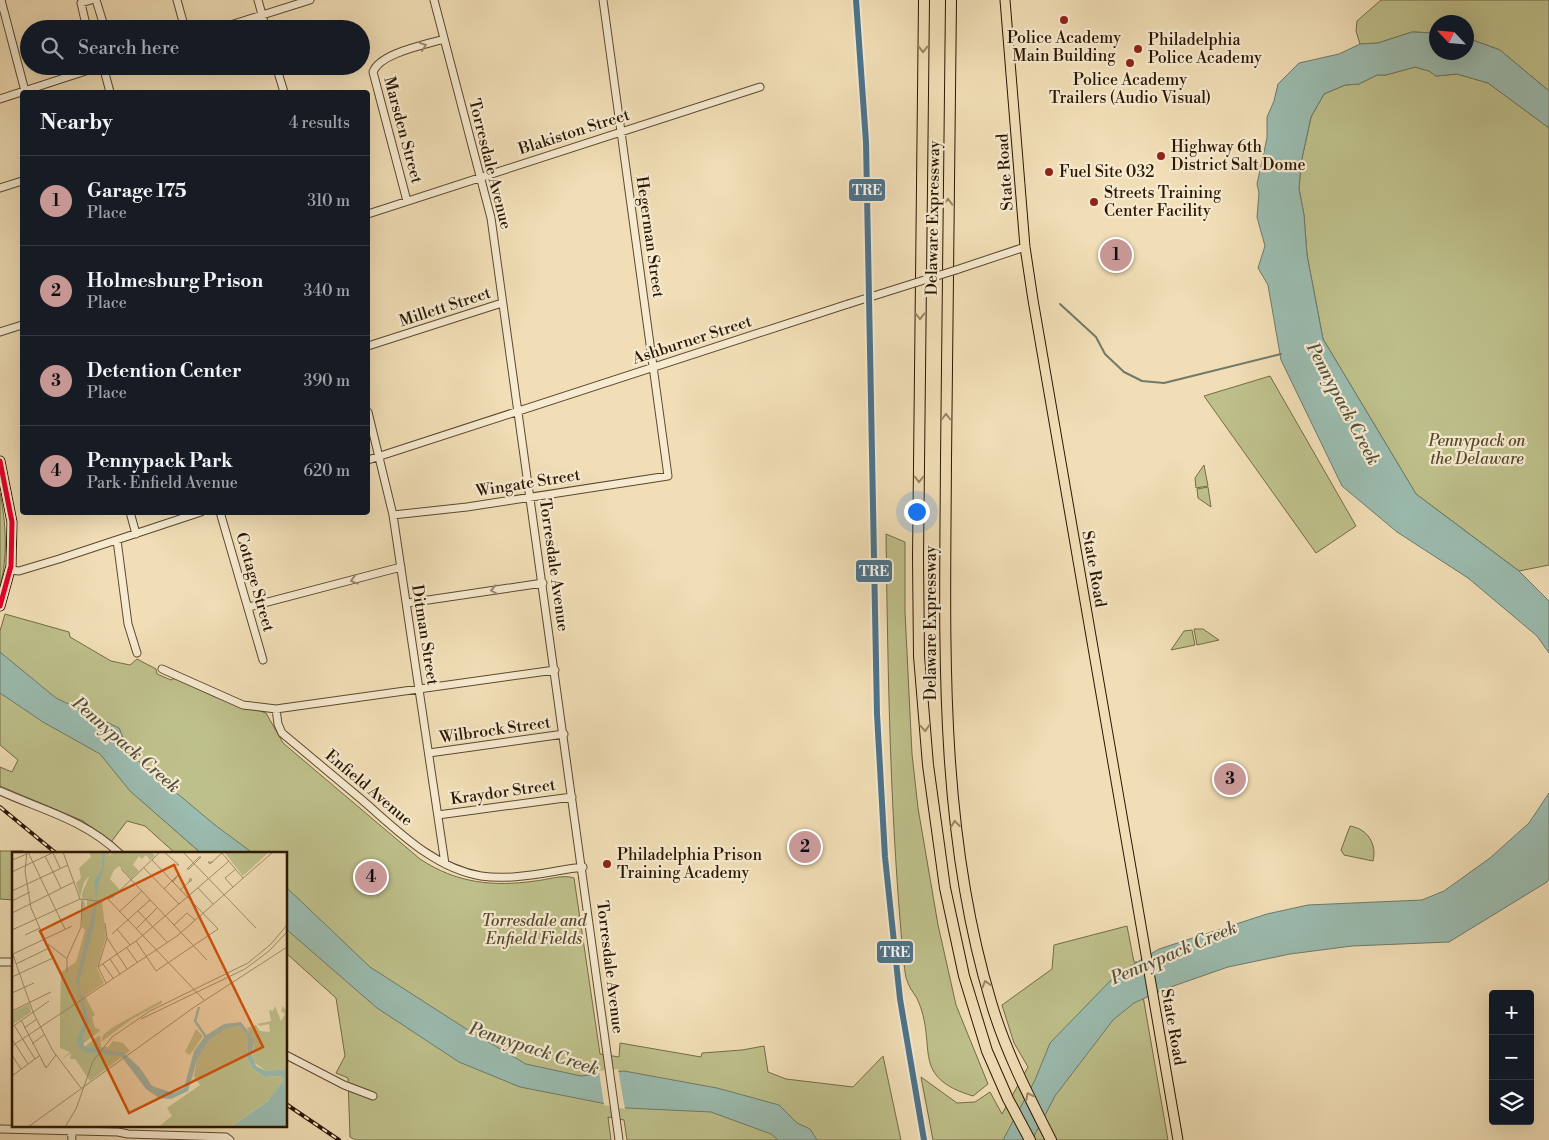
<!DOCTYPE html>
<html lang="en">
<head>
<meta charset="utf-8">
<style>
	body { margin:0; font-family:"Libre Bodoni",serif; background:#20242c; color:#f1f3f6 }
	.controls { position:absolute; right:15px; bottom:15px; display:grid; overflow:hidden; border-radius:5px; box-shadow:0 5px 20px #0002 }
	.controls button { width:45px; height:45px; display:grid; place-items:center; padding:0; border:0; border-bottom:1px solid #363941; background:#171b24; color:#f1f3f6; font:25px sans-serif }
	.compass { position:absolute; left:1429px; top:15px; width:45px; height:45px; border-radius:50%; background:#171b24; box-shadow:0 5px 20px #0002; rotate:296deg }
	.you { position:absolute; left:916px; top:511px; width:18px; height:18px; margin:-12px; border:4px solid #fff; border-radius:50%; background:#1a73e8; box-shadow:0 0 0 8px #1a73e833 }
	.badge { display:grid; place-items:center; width:32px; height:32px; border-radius:50%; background:#c59692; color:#111; font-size:16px; font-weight:700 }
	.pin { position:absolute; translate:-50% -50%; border:2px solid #fff; box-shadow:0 1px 5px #0006 }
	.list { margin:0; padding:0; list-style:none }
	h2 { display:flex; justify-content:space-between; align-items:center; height:65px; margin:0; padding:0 20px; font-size:21px }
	h2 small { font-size:16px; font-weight:400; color:#9ea1a6 }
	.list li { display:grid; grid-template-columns:32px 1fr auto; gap:15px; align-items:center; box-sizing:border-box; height:90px; padding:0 20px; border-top:1px solid #363941 }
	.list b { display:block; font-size:19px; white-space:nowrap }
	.list p { margin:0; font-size:16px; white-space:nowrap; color:#9ea1a6 }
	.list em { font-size:16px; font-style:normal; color:#9ea1a6 }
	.icon { flex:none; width:28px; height:28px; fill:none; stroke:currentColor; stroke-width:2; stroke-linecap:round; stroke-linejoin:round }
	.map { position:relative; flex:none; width:1549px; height:1140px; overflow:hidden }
	.search { position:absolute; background:#171b24; box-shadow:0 5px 20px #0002; left:20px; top:20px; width:350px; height:55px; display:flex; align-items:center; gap:12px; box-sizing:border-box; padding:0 18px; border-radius:28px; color:#9ea1a6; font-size:19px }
	.panel { position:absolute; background:#171b24; box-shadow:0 5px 20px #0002; left:20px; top:90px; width:350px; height:425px; border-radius:5px }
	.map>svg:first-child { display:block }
	.green { fill:#bec08b; stroke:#746b46 }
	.water { fill:#9bbcb0; stroke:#6e7a6a }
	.pier { fill:#f1deb6 }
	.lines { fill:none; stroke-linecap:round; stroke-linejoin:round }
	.stream { stroke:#6e7a6a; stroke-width:2 }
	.minor-casing { stroke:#5c482e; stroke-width:9 }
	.major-casing { stroke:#2b1600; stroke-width:11 }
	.highway-casing { stroke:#2b1600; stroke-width:12 }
	.minor { stroke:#f6ead0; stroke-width:7 }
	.major { stroke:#f1deb6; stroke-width:9 }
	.highway { stroke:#f1deb6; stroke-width:10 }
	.rail-casing { stroke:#2b1600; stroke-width:4 }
	.rail { stroke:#f6ead0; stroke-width:2; stroke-dasharray:5.5; stroke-linecap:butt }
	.minor-bridge-casing { stroke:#5c482e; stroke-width:9; stroke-linecap:butt }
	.minor-bridge { stroke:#f6ead0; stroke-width:7 }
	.bus-1-casing { stroke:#f6ead0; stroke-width:9 }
	.bus-1 { stroke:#e4002b; stroke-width:5 }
	.rail-1-casing { stroke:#f6ead0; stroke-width:10 }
	.rail-1 { stroke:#4c748c; stroke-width:6 }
	.oneway { stroke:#9b8b72 }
	.oneway2 { stroke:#988464 }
	.poi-dot { fill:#8f2418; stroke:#f6ead0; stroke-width:2 }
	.labels { text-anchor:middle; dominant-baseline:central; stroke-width:4.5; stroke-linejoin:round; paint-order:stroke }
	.poi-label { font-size:16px; fill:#2b1600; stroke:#f6ead0; text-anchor:start }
	.street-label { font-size:16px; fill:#2b1600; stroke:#f6ead0 }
	.park-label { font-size:16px; font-style:italic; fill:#57492a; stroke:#f6ead0 }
	.water-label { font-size:18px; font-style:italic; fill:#52503e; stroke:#f6ead0 }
	.inset-river { fill:none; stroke:#9bbcb0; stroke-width:2.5 }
	.inset-road { fill:none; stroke:#a28e6d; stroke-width:1 }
	.view { fill:#d5520b; fill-opacity:0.15; stroke:#d5520b; stroke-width:2.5 }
	.inset-edge { fill:none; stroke:#2b1600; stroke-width:2.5 }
	.line-badge { stroke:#f6ead0; stroke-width:2 }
	.badge-label { font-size:14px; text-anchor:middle; font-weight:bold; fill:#fff }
</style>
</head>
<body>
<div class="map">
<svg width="1549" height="1140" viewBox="0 0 1549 1140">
	<rect width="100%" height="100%" fill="#f1deb6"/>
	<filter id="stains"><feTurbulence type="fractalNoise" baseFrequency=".004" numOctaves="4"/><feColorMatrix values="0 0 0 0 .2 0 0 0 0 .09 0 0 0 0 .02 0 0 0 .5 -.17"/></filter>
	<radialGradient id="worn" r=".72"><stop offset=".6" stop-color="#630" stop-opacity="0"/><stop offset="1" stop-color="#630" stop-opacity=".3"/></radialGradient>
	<path class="green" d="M1381,0H1549V91L1500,50L1467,38L1466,22H1436V33L1412,32L1378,43L1360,44L1356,31L1357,21Z
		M1415,67L1429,71L1436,76L1457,74L1488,83L1549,128V565L1519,571L1416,494L1323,339L1307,255L1304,215L1299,189L1301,163L1311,117L1324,94L1345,85L1359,84L1377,75H1386Z
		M1270,376L1356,526L1316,553L1204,396Z
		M1204,465L1208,486L1196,488L1195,478Z
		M1208,487L1211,507L1198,498L1197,489Z
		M0,493C6,522 8,558 0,586Z
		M886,534L905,542V612L912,754L918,808L938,925L956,1005L988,1084L973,1096C910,1077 937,1048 919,1003C917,996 910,990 908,983C905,977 905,970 904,964C890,821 888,678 886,534Z
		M5,614L69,632L70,637L111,661L130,665L137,659L156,669L157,674L171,680L175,678L215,697L266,713L283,743L420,859C456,883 493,887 535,881C547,880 563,874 574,878L600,1054L619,1057L620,1043L701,1057L702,1053L742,1050L764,1046L768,1072L786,1079L853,1087L883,1056L901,1140H627L624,1120L608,1117L611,1140H356L350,1137L348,1078L336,1073L345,1056L336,998L286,953V854H206L142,801L202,854H176L145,826L127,821L111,842L83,821L0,786V767L12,772L18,760L0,745V631Z
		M1194,629H1203L1219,640L1197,645Z
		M1192,630L1195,645L1171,650L1184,631Z
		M1350,826C1368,829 1377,844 1373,861L1344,855L1341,850Z
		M0,851H23L28,854H14V900L0,899Z
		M1127,926L1134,962H1137L1139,973L1168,1140H933L921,1077L957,1103L975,1102L990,1092L1002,1114L1028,1067L1014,1043L1002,1005L1052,969L1054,945Z"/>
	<path class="water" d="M1412,32L1436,33V52H1466L1467,38L1500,50L1549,91V128L1488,83L1457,74L1436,76L1429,71L1415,67L1386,75H1377L1359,84L1345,85L1324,94L1311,117L1301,163L1299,189L1304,215L1307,255L1323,339L1416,494L1519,571L1549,601V653L1537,636L1468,578L1397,532L1342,486L1281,360L1268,285L1258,268L1265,246L1257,217L1259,193L1257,184L1267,138V117L1274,101L1278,84L1299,63L1339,54L1360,44L1378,43Z
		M0,652L56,698L119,728L130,754L215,825L254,854H202L130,791L100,754L43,722L0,693Z
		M1549,793V878L1547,882L1449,942L1352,946L1290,954L1228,967L1165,989L1134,1003L1113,1020L1055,1096L1032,1140H1003L1035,1080L1050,1043L1111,980L1134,964L1159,949L1267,914L1308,905L1422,900L1444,891L1490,858L1529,823Z
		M286,887L370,967L468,1030L526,1064L581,1076L624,1071L717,1088L779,1105L797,1123L810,1129L817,1140H778L771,1134L711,1112L627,1108L520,1087L459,1062L377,1008L286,929Z"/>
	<path class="pier" d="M618,1069L625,1109L604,1105L599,1071Z"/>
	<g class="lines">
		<path class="stream" d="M1060,304L1096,337L1105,354L1124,372L1142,381L1164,383L1281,354"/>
		<defs>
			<path id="minor" d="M1,0L25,91
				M96,0L105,29
				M177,0L185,29
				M258,0L266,29
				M434,0L491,218L619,1140
				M87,29L81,3L91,0
				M218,29L310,0
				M103,66L110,92
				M276,66L284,92
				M0,99L101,66
				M0,188L22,181
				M407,201L373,72C380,53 425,45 444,39
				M368,214L760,87
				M956,270L1025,247
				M0,332L22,325
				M368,346L502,303
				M368,412L393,515L445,864
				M368,460L848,304
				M130,512L136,534
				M220,512L263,660
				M393,515L467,507L668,476L603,0
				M117,540L128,624L137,653
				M10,570L19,571L59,559L201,512
				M408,603L543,583
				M249,607L401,567
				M162,669L243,705L276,709L555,670
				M276,709L278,724L282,733C308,755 335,777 361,799C396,829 433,868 481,876C514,881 550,871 583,867
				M429,753L564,734
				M0,791C42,810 85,820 120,854
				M438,815L572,797
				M0,962H14
				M286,1055L344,1085L373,1096
				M71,1126L72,1140
				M0,1129L118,1132L128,1134L226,1137L230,1140"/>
			<path id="major" d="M1005,0L1025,247L1033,300L1178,1140
				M0,461L12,522L11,566L0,606"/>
			<path id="highway" d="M924,0L918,558L919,656L928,765L945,888L964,976L987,1051L1008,1099L1030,1140
				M951,0C948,153 947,306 946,459C945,641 938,826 991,1002C1005,1050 1028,1095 1051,1140"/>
		</defs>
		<use href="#minor" class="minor-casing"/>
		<use href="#major" class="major-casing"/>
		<use href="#highway" class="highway-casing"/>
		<use href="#minor" class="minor"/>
		<use href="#major" class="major"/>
		<use href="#highway" class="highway"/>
		<defs>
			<path id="rail" d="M0,807L57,854
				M286,1104L339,1140"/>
		</defs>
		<use href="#rail" class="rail-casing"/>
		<use href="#rail" class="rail"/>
		<defs>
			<path id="minor-bridge" d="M848,304L956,270"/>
		</defs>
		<use href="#minor-bridge" class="minor-bridge-casing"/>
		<use href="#minor-bridge" class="minor-bridge"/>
		<defs>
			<path id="bus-1" d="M0,461L12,522L11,566L0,606"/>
		</defs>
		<use href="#bus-1" class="bus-1-casing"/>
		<use href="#bus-1" class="bus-1"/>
		<defs>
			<path id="rail-1" d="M856,0L866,142L877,714L885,857L900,999L924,1140"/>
		</defs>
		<use href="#rail-1" class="rail-1-casing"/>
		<use href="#rail-1" class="rail-1"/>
	</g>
	<defs><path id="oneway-chevron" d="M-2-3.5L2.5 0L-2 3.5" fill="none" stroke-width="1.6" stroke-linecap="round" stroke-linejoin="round" transform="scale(1.25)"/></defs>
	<g class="oneway">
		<use href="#oneway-chevron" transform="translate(423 46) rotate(-18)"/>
		<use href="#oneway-chevron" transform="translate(354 580) rotate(165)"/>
		<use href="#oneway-chevron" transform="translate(494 590) rotate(172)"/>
	</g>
	<g class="oneway2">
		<use href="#oneway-chevron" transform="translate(923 49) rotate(91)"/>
		<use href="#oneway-chevron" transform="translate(948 202) rotate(-89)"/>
		<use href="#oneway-chevron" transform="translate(920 316) rotate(90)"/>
		<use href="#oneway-chevron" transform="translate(946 417) rotate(-90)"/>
		<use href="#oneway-chevron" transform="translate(919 479) rotate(90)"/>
		<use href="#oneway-chevron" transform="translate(925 728) rotate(86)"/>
		<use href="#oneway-chevron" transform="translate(955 824) rotate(-97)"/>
		<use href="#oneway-chevron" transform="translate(986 984) rotate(-105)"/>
		<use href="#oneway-chevron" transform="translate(1029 1096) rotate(-116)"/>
	</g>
	<g class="poi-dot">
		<circle cx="1064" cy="20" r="5"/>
		<circle cx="1138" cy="49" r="5"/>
		<circle cx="1130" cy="63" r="5"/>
		<circle cx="1161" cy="156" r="5"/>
		<circle cx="1049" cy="172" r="5"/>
		<circle cx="1094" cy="202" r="5"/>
		<circle cx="607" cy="864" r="5"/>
	</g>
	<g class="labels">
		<g class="poi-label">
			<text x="1064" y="38" text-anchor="middle">Police Academy<tspan x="1064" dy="18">Main Building</tspan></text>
			<text x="1148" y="40">Philadelphia<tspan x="1148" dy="18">Police Academy</tspan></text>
			<text x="1130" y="80" text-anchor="middle">Police Academy<tspan x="1130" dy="18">Trailers (Audio Visual)</tspan></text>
			<text x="1171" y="147">Highway 6th<tspan x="1171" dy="18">District Salt Dome</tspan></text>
			<text x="1059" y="172">Fuel Site 032</text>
			<text x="1104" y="193">Streets Training<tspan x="1104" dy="18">Center Facility</tspan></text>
			<text x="617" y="855">Philadelphia Prison<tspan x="617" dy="18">Training Academy</tspan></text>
		</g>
		<g class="street-label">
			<text transform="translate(403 130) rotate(75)">Marsden Street</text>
			<text transform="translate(574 132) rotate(-18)">Blakiston Street</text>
			<text transform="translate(490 164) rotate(76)">Torresdale Avenue</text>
			<text transform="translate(1005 172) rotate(-94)">State Road</text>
			<text transform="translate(933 218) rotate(-89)">Delaware Expressway</text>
			<text transform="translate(650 237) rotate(82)">Hegerman Street</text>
			<text transform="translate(445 307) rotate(-18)">Millett Street</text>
			<text transform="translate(692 340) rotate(-18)">Ashburner Street</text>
			<text transform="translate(528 483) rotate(-9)">Wingate Street</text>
			<text transform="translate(554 565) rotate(82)">Torresdale Avenue</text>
			<text transform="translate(1094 569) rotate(80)">State Road</text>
			<text transform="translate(255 582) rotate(74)">Cottage Street</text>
			<text transform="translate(931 623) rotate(-90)">Delaware Expressway</text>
			<text transform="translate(425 635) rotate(81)">Ditman Street</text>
			<text transform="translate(495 730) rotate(-8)">Wilbrock Street</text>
			<text transform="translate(369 788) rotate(40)">Enfield Avenue</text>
			<text transform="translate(503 792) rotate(-8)">Kraydor Street</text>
			<text transform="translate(610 967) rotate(83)">Torresdale Avenue</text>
			<text transform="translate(1173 1027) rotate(80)">State Road</text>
		</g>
		<g class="park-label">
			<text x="1477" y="441">Pennypack on<tspan x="1477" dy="18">the Delaware</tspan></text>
			<text x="534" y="921">Torresdale and<tspan x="534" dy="18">Enfield Fields</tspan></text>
		</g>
		<g class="water-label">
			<text transform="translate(1343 404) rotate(62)">Pennypack Creek</text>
			<text transform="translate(126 745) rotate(41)">Pennypack Creek</text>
			<text transform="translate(1174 953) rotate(-23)">Pennypack Creek</text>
			<text transform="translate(534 1049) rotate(18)">Pennypack Creek</text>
		</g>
	</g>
	<g transform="translate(12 852)">
		<rect width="275" height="275" fill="#f1deb6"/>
		<path d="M77,0H98L97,4L101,0H139L143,4L138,8L134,3L130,7L127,4L121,13L127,19L119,27L107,14L102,18L98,27L108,38L90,49L94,85L85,116L92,131L73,144L83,163L80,165L83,176L89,178L71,192L73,194L88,183L89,195H96L101,189L111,191L118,199L78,229L63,207H58L59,201L49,208L58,200L48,196V163L49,120L64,110L73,78L70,75V50L72,48L74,59L75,48L70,46V41L78,23L88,12L72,30L68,45L64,31L69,26L67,16L79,5ZM212,0H257L231,24ZM150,148V151L120,167L89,190L91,183L101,175ZM17,152L19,160L0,173V160ZM263,154L269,169L273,162L269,159L271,154L275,160V217L254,219L240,209L242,192L235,176L244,173L248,179L258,180L257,172L248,174L245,172L259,169L257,158L261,159ZM227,174L235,183L236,207L240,216L252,225L269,224L272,227L258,247L219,275H146L160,264L155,256L188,233L182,224L185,208L198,188L214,177ZM184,177L191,184L178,203L173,200Z" fill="#bec08b"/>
		<path d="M90,0H93L92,14L85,37L83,69L68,127L67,136L77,168L70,186L72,195L111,200L128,216L140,234L161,241L172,236L182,199L193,184L212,172L229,170L242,187L240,204L244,214L254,219L275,217V275H219L257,248L272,227L269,224L252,225L240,216L236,207L235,183L227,174L214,177L198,188L185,208L176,239L159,247L147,246L134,237L109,204L73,200L67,195L65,188L73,169L64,128L84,45L82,30L90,16Z" fill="#9bbcb0"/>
		<path class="inset-river" d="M187,155L183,169L194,185"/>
		<path class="inset-road" d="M16,0L53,77M51,0L68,47M152,0L167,13H162M171,0L244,76M209,0L231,26M41,1L48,16M33,4L49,36M189,5L177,17H175L187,5ZM0,8L15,2M201,10H196L198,12L210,1M132,16L167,52M109,17L195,108M0,20L42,0M221,35L213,26L224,17M186,36L201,52M152,37L166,23L161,30M168,38L177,30L180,28L178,26L177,30M0,39L56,13M96,47L192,148M0,49L18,40M126,59L155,90M107,60L130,39M0,61L62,30M93,71L95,86L86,115L94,131M162,73L175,61L183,68M105,77L118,93M124,77L145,56M0,78L68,47L86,49L101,45L148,0M100,82L138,48M13,83L28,76M95,86L115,117M124,89L144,119L206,77L140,8M36,92L54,106M115,96L125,110M0,100L21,160L41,199L69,236M1,102L60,74M98,107L108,122M4,112L37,96M91,112L101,126M86,115L124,89L217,9M55,120V106L69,75L70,47M0,125L41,106L19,56L13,19L15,0M0,141L22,131M0,159L39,140M129,167L233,117L257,99L275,80M9,168L34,216L44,203M2,173L23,207M0,175L37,149M12,176L25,167M0,187L16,212M20,192L33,182M0,194L165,84L261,0M0,203L9,217M0,224L27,204M16,275L181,156L275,95M53,275L64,257L81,209L100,185L138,159L236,111L259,92L275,73"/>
		<path class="view" d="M162,13L251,195L117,261L28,79Z"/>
		<rect width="275" height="275" class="inset-edge"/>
	</g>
	<g class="line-badge">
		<rect x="848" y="178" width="38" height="24" rx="5" fill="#4c748c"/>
		<rect x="855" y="559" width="38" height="24" rx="5" fill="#4c748c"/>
		<rect x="876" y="940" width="38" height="24" rx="5" fill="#4c748c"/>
	</g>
	<g class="badge-label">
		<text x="867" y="195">TRE</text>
		<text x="874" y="576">TRE</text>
		<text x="895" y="957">TRE</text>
	</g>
	<rect width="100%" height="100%" filter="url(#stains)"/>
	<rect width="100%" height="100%" fill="url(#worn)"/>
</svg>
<div class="controls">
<button>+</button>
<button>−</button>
<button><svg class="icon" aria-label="layers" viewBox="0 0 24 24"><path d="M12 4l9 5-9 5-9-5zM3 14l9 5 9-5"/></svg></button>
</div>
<svg class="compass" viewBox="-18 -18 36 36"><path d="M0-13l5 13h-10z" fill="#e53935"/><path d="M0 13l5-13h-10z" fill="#9ea1a6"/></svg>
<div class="you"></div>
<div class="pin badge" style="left:1116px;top:255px">1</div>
<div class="pin badge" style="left:805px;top:847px">2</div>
<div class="pin badge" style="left:1230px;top:779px">3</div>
<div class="pin badge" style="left:371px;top:877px">4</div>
<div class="search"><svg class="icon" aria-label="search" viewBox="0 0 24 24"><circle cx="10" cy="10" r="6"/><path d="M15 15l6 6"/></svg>Search here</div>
<section class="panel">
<h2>Nearby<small>4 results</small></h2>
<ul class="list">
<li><span class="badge">1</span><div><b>Garage 175</b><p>Place</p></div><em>310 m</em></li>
<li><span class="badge">2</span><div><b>Holmesburg Prison</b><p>Place</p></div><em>340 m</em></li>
<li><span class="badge">3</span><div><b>Detention Center</b><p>Place</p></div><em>390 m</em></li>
<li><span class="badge">4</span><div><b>Pennypack Park</b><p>Park · Enfield Avenue</p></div><em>620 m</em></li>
</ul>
</section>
</div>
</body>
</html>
